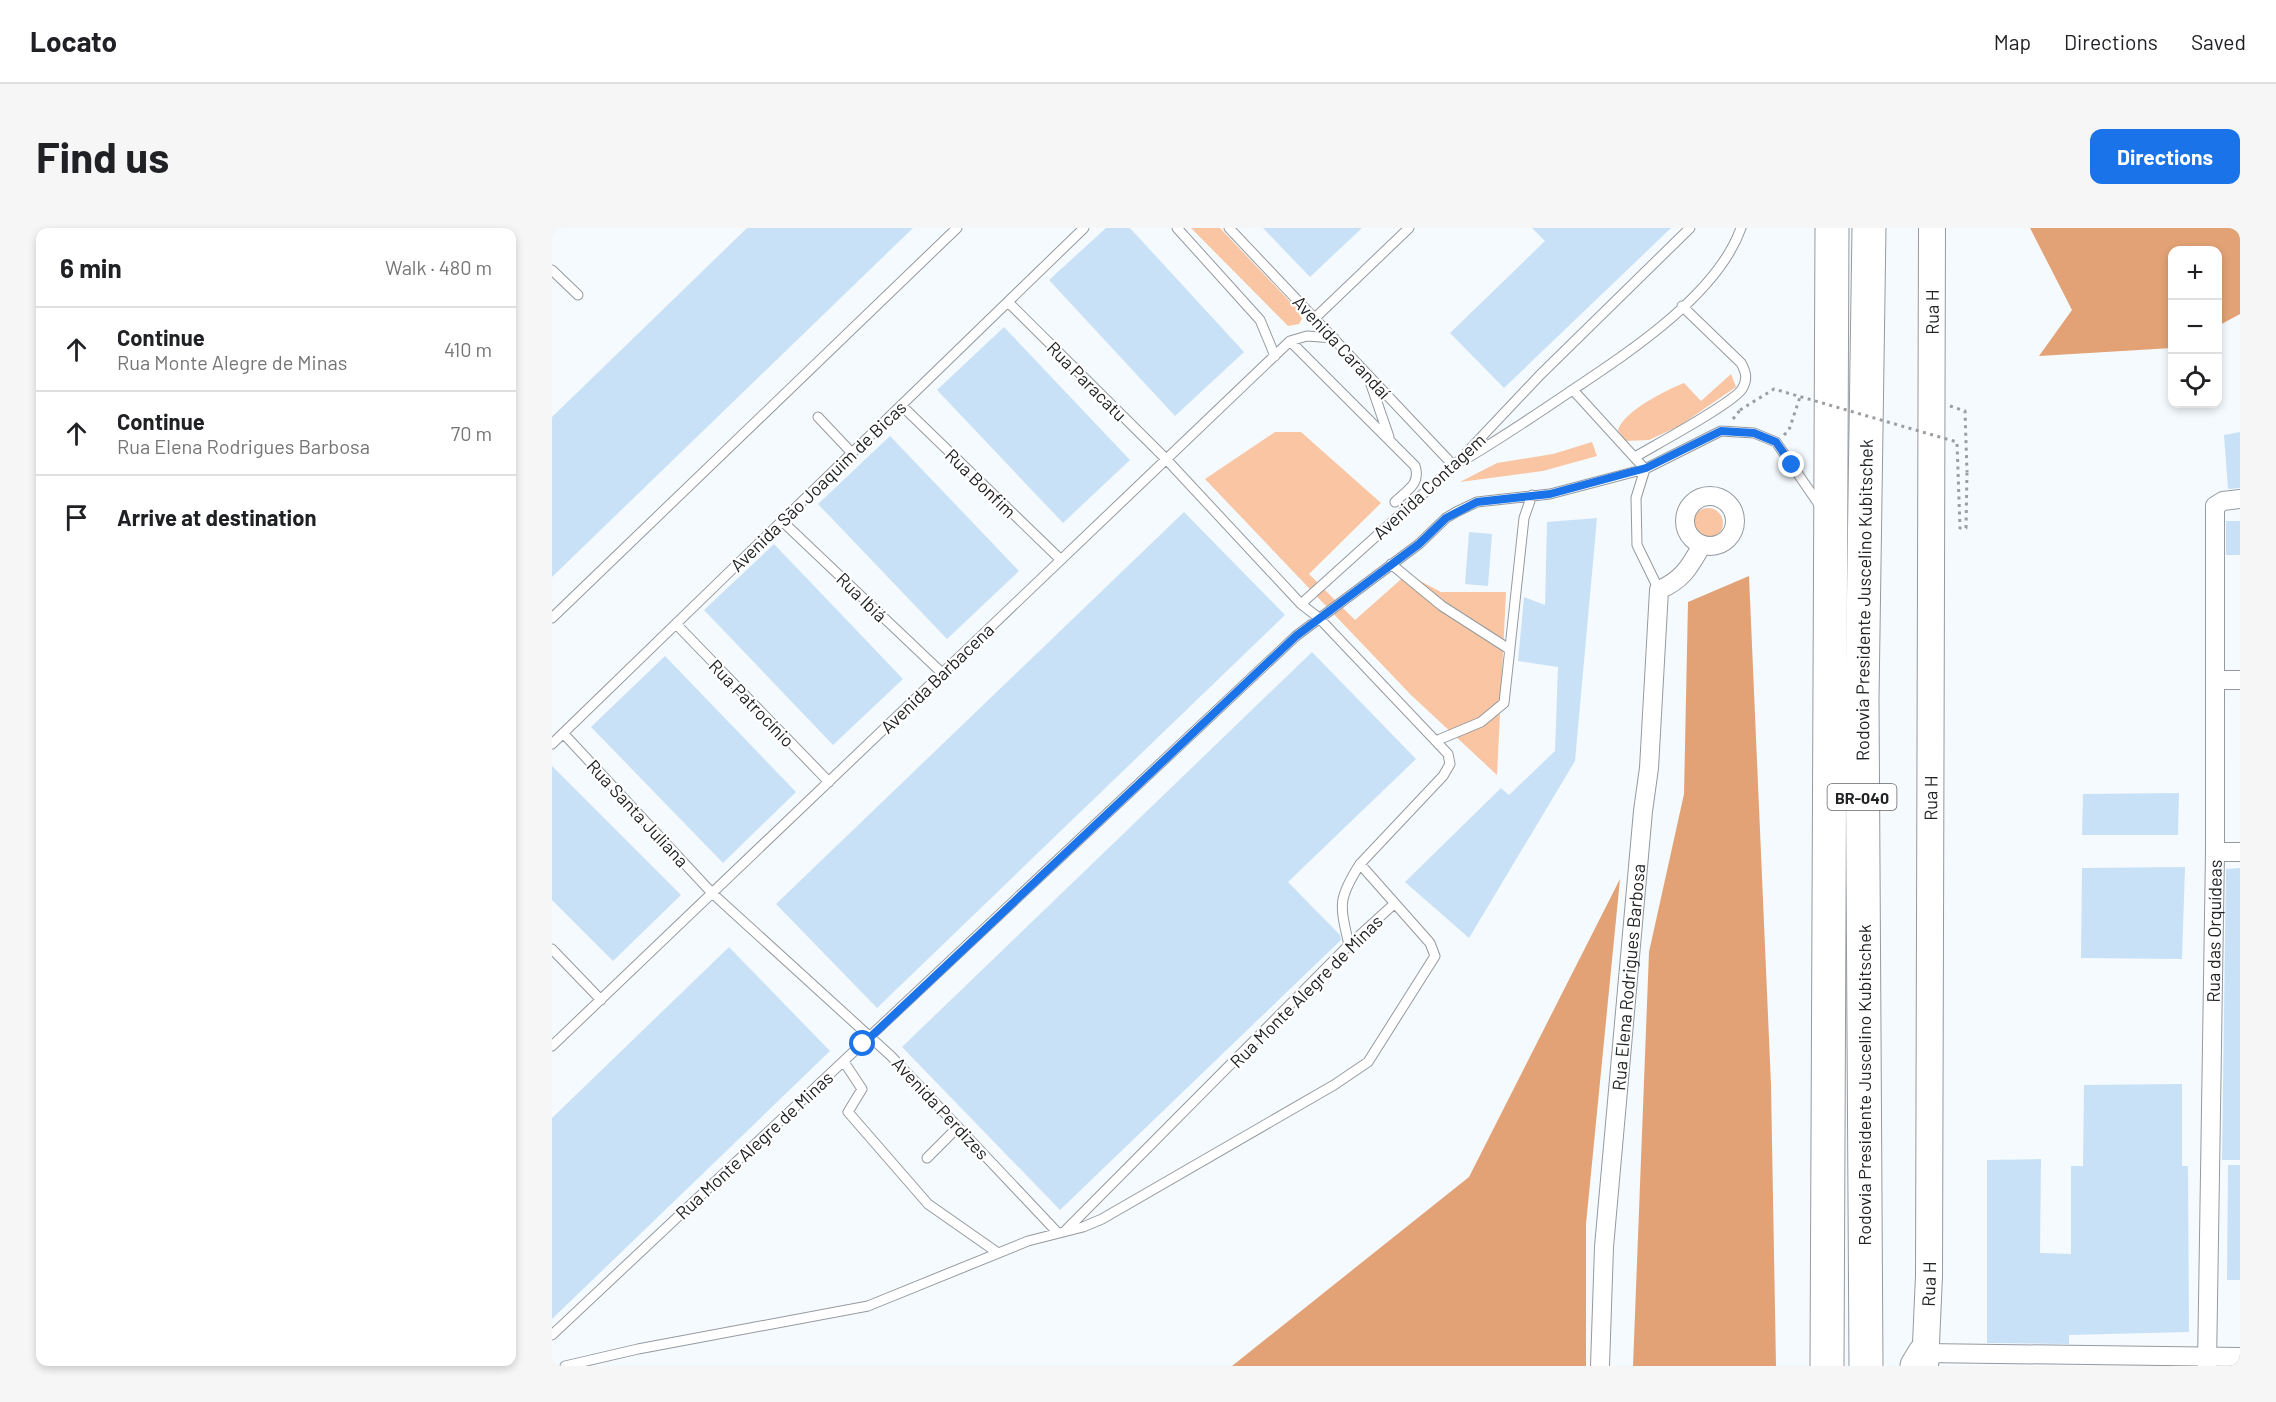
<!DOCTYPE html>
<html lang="en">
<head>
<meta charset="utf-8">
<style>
	body { margin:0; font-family:Barlow,sans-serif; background:#f6f6f6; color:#202124 }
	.controls { position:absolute; right:18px; top:18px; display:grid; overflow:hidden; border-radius:12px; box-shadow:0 3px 9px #0003 }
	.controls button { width:54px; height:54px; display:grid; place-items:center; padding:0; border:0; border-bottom:2px solid #e0e0e0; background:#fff; color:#202124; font:30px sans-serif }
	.stop { position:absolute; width:18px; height:18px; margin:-14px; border:4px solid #1a73e8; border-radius:50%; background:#fff }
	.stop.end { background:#1a73e8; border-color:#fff; box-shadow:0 2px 6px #0008 }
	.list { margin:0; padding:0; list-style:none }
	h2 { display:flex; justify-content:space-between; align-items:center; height:78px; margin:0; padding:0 24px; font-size:26px }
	h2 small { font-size:20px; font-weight:400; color:#757577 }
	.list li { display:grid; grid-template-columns:39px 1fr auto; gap:18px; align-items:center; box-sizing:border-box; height:84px; padding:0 24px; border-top:2px solid #e0e0e0 }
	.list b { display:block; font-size:22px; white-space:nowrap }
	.list p { margin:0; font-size:20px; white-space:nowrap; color:#757577 }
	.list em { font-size:20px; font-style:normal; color:#757577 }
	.icon { flex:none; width:33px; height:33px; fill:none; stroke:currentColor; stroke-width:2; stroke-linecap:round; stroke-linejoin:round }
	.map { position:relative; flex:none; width:1688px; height:1138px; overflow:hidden; border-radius:12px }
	header { display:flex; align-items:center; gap:36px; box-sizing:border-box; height:84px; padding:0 30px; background:#fff; border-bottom:2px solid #e0e0e0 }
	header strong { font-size:28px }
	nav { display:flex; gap:33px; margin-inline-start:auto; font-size:21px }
	.intro { display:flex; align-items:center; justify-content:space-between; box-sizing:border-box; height:144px; padding:0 36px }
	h1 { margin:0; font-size:42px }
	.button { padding:15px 27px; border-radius:12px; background:#1a73e8; color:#fff; font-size:21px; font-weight:700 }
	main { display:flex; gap:36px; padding:0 36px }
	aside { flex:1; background:#fff; border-radius:12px; box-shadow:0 3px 9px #0003 }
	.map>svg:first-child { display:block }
	.green { fill:#f9c5a2 }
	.forest { fill:#e2a275 }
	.building { fill:#c9e1f6 }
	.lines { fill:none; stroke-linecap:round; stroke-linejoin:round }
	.lane-casing { stroke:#949a9f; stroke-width:11 }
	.street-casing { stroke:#949a9f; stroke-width:20 }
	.secondary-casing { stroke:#949a9f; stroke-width:28 }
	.highway-casing { stroke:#949a9f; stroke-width:35 }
	.path { stroke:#9a9ea1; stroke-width:3; stroke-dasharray:3 4.5; stroke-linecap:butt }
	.lane { stroke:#fff; stroke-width:9 }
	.street { stroke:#fff; stroke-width:18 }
	.secondary { stroke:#fff; stroke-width:26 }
	.highway { stroke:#fff; stroke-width:33 }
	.path-bridge { stroke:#9a9ea1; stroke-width:3; stroke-dasharray:3 4.5; stroke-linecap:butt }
	.route { stroke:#1a73e8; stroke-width:8 }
	.labels { text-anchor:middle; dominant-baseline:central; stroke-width:4.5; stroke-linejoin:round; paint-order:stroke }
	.shield { fill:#fff; stroke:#646566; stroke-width:1.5 }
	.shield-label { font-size:16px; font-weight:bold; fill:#212325 }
	.street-label { font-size:18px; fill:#212325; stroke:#fff }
</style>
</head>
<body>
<header>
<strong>Locato</strong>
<nav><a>Map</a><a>Directions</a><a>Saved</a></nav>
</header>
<div class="intro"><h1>Find us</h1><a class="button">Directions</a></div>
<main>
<aside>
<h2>6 min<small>Walk · 480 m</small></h2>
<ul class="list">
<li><svg class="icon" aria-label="ahead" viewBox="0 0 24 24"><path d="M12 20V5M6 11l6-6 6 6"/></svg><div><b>Continue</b><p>Rua Monte Alegre de Minas</p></div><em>410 m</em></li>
<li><svg class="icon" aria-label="ahead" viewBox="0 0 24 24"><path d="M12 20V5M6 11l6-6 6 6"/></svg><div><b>Continue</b><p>Rua Elena Rodrigues Barbosa</p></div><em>70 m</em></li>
<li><svg class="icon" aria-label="arrive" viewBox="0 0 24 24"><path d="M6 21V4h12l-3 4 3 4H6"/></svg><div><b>Arrive at destination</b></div></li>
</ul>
</aside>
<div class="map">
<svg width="1688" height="1138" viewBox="0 0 1688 1138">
	<rect width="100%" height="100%" fill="#f5fafe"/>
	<path class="green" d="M639,0H668L746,82L750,91L747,96L736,98Z
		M1179,146L1184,159L1127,198L1097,212L1073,213L1066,202C1072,183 1114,162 1132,155L1149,173Z
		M723,204H749L829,275L757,346L803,392L855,346L889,364H954L945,547L859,467L653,251Z
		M1040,214L1045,228L991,243L908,254L945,235L1001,226Z
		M1141 295a15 15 0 1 1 30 0a15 15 0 1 1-30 0Z"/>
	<path class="forest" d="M1478,0H1688V86L1666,98V22H1620V120L1487,128L1520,82Z
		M1197,348L1219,857L1224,1138H1081L1097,724L1132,566L1136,374Z
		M1068,651L1034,996V1138H680L917,949Z"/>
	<path class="building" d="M195,0H361L0,349V189Z
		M554,0H578L692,124L623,188L497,52Z
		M711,0H810L758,49Z
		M980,0H1119L952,160L898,105L993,13Z
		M452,99L578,232L511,295L385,162Z
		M1688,204V260L1676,261L1672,207Z
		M338,208L467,343L395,411L266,276Z
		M632,284L733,387L325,780L224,676Z
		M1045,290L1023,533L917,710L853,654L949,560L957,567L1003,523L1006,439L966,433L972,369L993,377L995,294Z
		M1674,293H1688V327H1674Z
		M917,304L940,306L936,358L913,356Z
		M222,316L351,451L281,517L152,382Z
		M760,424L864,531L736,654L788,707L789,712L508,982L350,819Z
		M113,428L244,564L171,635L39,499Z
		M0,538L129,667L61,733L0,672Z
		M1627,565L1626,607H1530L1531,566Z
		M1633,639L1630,731L1529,730L1530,640Z
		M1688,640V932H1670L1674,641Z
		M177,719L278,823L0,1091V890Z
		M1630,856V938H1636L1637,1104L1517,1107V1116L1435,1115V932L1489,931L1488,1025L1519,1026V938H1531L1532,857Z
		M1676,937H1688V1052H1675Z"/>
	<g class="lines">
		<defs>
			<path id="lane" d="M625,0L708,92L723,128
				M677,0L902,238
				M0,42L26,67
				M763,90L857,0
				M738,113L863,238C869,256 855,262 843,274
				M816,148L837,209
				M1021,162L1093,241
				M349,177L509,332
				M266,189L300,225
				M1083,229C1103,217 1180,176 1190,161C1196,151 1194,144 1189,135L1130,78
				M912,232C948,211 982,188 1016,165C1074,126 1165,68 1189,0
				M1093,241L1084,270L1085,317L1107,362
				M230,293L390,445
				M839,336L890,378L957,421
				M749,376L902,238L988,147L1138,0
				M0,390L405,0
				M124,396L277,554
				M11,505L160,665L339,828L505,1004
				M886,512L929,494L952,475L972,290L980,267
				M0,516L532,0
				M797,717C788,677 785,672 808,636
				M0,721L49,772
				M0,818L738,113L755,108L782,110
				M292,834L310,861L296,884L376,976L446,1025
				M375,930L406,899
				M514,1002L797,717L842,676
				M0,1107L744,408L867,316L894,290L904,284L925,274L998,266L1093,241L1169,203L1202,205L1224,214L1268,278
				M13,1138L86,1121L316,1078L476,1013L531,999L550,991L782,857L816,834L883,728L878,715L808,636L891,548L898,536L896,526L767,390L749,376L614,231L456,74"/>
			<g id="street">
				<circle cx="1158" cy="293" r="25"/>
				<path d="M1663,452H1688"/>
				<path d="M1663,624H1688"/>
				<path d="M1373,1125L1688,1129"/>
				<path id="s1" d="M1048,1138L1052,1019L1091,583L1097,540L1107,362C1131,352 1138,338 1150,317"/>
				<path id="s2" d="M1655,1138L1663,624V278L1671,273L1688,271"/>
			</g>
			<g id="secondary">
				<path id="s3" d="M1373,1138L1377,1048L1380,0"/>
			</g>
			<g id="highway">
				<path d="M1275,1138L1280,0"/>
				<path id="s4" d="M1314,1138L1310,471L1317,0"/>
				<path d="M1365,1138L1373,1125"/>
			</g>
		</defs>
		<use href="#lane" class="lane-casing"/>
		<use href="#street" class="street-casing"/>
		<use href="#secondary" class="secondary-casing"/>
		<use href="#highway" class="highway-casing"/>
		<path class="path" d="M1398,178L1413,183L1415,244
			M1181,191L1188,182
			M1232,207L1237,202L1248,169"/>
		<use href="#lane" class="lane"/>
		<use href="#street" class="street"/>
		<use href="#secondary" class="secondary"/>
		<use href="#highway" class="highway"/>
		<path class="path-bridge" d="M1188,182L1222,161L1405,214L1408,300H1414L1415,244"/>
	</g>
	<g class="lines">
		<path class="route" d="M311,816L744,408L867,316L894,290L925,274L998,266L1094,240L1169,203L1202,205L1224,214L1240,237"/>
	</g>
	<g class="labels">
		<rect class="shield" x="1275.5" y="556" width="69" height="26" rx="4.5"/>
		<g class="shield-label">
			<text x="1310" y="569">BR-040</text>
		</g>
		<g class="street-label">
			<text stroke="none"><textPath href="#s3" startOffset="1054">Rua H</textPath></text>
			<text transform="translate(790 119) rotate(47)">Avenida Carandaí</text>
			<text transform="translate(535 153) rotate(45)">Rua Paracatu</text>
			<text transform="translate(429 255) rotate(44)">Rua Bonfim</text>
			<text transform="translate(266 258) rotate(-44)">Avenida São Joaquim de Bicas</text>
			<text transform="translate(877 258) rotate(-43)">Avenida Contagem</text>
			<text transform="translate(310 369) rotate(44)">Rua Ibiá</text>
			<text stroke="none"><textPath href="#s4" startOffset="766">Rodovia Presidente Juscelino Kubitschek</textPath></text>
			<text transform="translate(385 450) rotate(-44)">Avenida Barbacena</text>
			<text transform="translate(200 475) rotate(46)">Rua Patrocínio</text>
			<text stroke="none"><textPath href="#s3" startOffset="568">Rua H</textPath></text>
			<text transform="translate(86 585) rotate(47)">Rua Santa Juliana</text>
			<text stroke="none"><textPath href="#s2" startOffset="435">Rua das Orquídeas</textPath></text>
			<text stroke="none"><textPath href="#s1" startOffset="390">Rua Elena Rodrigues Barbosa</textPath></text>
			<text transform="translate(754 763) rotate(-45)">Rua Monte Alegre de Minas</text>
			<text transform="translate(1312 857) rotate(-90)">Rodovia Presidente Juscelino Kubitschek</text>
			<text transform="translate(389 880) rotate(47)">Avenida Perdizes</text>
			<text transform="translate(202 917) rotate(-43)">Rua Monte Alegre de Minas</text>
			<text stroke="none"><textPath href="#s3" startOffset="82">Rua H</textPath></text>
		</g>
	</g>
</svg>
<div class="controls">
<button>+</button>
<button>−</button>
<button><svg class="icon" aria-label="locate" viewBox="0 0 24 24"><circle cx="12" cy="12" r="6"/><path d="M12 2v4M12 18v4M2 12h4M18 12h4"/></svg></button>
</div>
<div class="stop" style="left:311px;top:816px"></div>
<div class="stop end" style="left:1240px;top:237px"></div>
</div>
</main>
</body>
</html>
